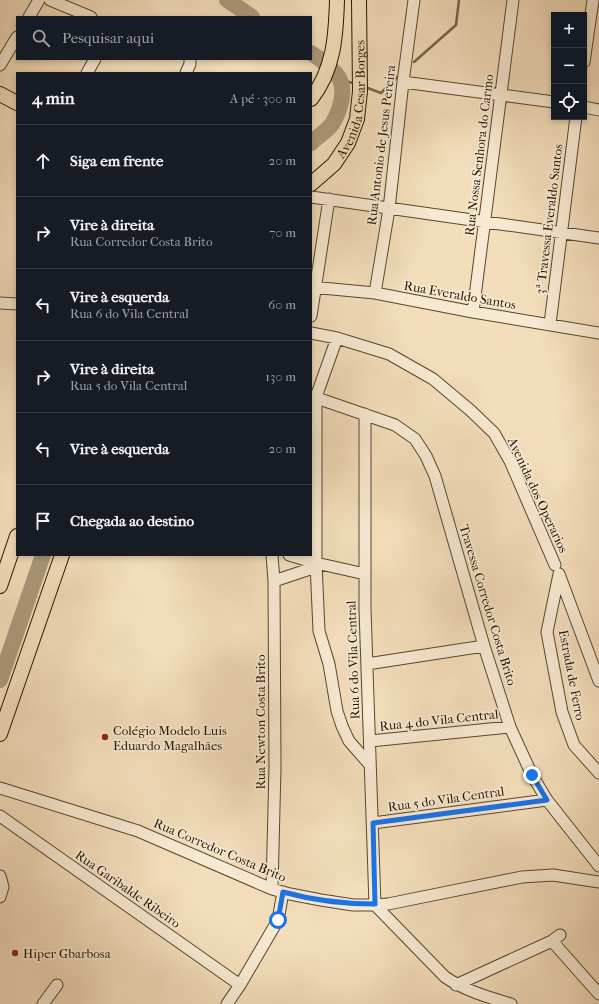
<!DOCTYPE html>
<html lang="pt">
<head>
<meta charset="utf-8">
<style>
	body { margin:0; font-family:"IM FELL French Canon",serif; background:#242831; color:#f1f3f6 }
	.controls { position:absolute; right:12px; top:12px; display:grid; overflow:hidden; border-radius:0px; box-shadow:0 2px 6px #0003 }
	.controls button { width:36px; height:36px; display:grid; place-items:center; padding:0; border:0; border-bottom:1px solid #363941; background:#171b24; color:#f1f3f6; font:20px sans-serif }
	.stop { position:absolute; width:12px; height:12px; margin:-9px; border:3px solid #1a73e8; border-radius:50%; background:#fff }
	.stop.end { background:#1a73e8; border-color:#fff; box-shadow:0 1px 4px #0008 }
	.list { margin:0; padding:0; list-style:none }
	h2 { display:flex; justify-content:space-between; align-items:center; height:52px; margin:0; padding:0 16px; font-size:17px }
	h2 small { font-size:13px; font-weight:400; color:#9ea1a6 }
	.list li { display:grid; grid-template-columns:26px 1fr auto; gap:12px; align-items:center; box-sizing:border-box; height:72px; padding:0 16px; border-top:1px solid #363941 }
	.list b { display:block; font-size:15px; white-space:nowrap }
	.list p { margin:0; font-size:13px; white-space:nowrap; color:#9ea1a6 }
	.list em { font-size:13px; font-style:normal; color:#9ea1a6 }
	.icon { flex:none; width:22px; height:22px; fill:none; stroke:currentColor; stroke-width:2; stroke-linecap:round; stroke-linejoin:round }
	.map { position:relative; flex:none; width:599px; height:1004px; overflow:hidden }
	.search { position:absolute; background:#171b24; box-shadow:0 2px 6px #0003; left:16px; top:16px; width:296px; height:44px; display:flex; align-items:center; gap:10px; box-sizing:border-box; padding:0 14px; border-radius:0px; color:#9ea1a6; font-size:15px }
	.panel { position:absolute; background:#171b24; box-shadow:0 2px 6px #0003; left:16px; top:72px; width:296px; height:484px; border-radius:0px }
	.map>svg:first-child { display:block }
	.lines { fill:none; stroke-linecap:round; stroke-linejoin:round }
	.stream { stroke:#77634a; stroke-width:2.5 }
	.river { stroke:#ad987b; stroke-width:16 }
	.minor-casing { stroke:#58462e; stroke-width:13 }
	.major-casing { stroke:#251300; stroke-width:16 }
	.minor { stroke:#f7e9d2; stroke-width:11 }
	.major { stroke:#f3ddba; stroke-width:14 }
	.route { stroke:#1a73e8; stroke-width:5 }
	.poi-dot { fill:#8f2418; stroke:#f7e9d2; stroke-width:1.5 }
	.labels { text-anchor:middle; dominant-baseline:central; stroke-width:3.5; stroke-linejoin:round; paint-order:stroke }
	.street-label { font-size:13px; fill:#251300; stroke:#f7e9d2 }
	.poi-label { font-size:13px; fill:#251300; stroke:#f7e9d2; text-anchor:start }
</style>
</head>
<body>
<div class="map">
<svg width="599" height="1004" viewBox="0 0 599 1004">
	<rect width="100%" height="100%" fill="#f3ddba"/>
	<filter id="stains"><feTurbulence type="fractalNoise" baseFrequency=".005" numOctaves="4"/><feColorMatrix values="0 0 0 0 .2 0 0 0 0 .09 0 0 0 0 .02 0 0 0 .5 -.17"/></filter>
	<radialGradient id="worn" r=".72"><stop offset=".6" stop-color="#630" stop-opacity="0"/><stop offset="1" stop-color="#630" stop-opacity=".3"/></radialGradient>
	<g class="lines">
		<path class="stream" d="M414,62L456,25L459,0
			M340,79L355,84
			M365,87L381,93L397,77"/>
		<path class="river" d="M227,0L252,17
			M311,53C319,58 337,72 340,80C346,93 339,113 332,124C327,131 317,137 311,143
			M0,680L43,555"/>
		<defs>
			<path id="minor" d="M50,0L91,17
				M29,17L39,0
				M584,62L593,0
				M0,65L17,37
				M87,73L95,59
				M186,73L190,64V59
				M403,82L554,102
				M584,107L599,110
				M311,197L599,238
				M311,287L375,293L473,312L599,333
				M375,293L389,209L403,82L414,0
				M0,303L17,304
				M473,312L513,0
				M311,316L329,199
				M550,324L576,117
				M311,333L337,338L389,354L433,379L470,410L494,433L510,461L555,565
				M337,338L316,397V563L319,631L329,664L337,711L342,726L349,741L370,765
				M311,396L395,425L415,439L426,456L435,476L484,646L510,727L532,775L547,800L599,866
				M365,414V609L375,905L445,977C466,991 487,997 511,1004
				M272,555L274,581L275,767L272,889
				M289,555L316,563L365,574
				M559,574L547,632L562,712L574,745L599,773
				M559,574L599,681
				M274,581L316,567
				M367,664L484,646
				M370,741L510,727
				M0,788L138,831L272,889L290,894L321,900L353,905H375L388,904L522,877L553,875L599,882
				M0,816L240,985
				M373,823L547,800
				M0,876L3,887L0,897
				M552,941L560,935
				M456,985L552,941L599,994
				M43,1004L57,985
				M227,1004L240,985L278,920L283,892"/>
			<g id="major">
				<path d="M0,94L17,103"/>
				<path d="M311,99C334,70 336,35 337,0"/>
				<path id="s1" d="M311,184L334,164L348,143L357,119L360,91L359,0"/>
				<path d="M0,586L17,536"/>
				<path d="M0,734L62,555"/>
			</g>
		</defs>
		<use href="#minor" class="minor-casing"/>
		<use href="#major" class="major-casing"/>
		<use href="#minor" class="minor"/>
		<use href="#major" class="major"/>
	</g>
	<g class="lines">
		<path class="route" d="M278,920L283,892C312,900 344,904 375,904L373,823L547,800L532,775"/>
	</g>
	<g class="poi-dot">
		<circle cx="105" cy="737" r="4"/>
		<circle cx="15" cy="953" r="4"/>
	</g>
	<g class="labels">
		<g class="street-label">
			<text stroke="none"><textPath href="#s1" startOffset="100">Avenida Cesar Borges</textPath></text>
			<text transform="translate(381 145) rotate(-83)">Rua Antonio de Jesus Pereira</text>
			<text transform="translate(479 155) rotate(-83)">Rua Nossa Senhora do Carmo</text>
			<text transform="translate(549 219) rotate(-83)">3ª Travessa Everaldo Santos</text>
			<text transform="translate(460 295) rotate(10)">Rua Everaldo Santos</text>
			<text transform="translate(538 495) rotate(65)">Avenida dos Operarios</text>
			<text transform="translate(488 605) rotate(73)">Travessa Corredor Costa Brito</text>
			<text transform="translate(353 660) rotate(-92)">Rua 6 do Vila Central</text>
			<text transform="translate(572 675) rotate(79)">Estrada de Ferro</text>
			<text transform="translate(439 720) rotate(-6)">Rua 4 do Vila Central</text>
			<text transform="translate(260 722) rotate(-90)">Rua Newton Costa Brito</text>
			<text transform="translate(446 799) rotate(-8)">Rua 5 do Vila Central</text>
			<text transform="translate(220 850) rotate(23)">Rua Corredor Costa Brito</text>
			<text transform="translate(128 889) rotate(35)">Rua Garibalde Ribeiro</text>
		</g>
		<g class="poi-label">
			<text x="113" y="730">Colégio Modelo Luis<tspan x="113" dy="15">Eduardo Magalhães</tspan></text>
			<text x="23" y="953">Hiper Gbarbosa</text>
		</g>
	</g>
	<rect width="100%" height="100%" filter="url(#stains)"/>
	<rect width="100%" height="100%" fill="url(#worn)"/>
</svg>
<div class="controls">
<button>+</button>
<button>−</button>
<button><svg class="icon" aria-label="locate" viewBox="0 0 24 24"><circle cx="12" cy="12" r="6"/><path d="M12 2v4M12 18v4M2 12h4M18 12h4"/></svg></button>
</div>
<div class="stop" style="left:278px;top:920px"></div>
<div class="stop end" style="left:532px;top:775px"></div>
<div class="search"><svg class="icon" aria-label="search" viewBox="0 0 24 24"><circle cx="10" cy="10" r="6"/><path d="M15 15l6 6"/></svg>Pesquisar aqui</div>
<section class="panel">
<h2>4 min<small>A pé · 300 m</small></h2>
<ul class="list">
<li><svg class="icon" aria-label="ahead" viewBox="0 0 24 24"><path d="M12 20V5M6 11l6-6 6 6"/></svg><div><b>Siga em frente</b></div><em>20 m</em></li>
<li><svg class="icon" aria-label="right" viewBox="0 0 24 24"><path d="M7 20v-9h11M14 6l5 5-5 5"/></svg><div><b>Vire à direita</b><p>Rua Corredor Costa Brito</p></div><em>70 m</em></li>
<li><svg class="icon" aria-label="left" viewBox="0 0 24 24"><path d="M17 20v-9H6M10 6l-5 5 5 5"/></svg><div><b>Vire à esquerda</b><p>Rua 6 do Vila Central</p></div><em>60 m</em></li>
<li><svg class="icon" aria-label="right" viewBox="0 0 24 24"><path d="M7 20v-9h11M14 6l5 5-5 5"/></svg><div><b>Vire à direita</b><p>Rua 5 do Vila Central</p></div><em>130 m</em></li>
<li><svg class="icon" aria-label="left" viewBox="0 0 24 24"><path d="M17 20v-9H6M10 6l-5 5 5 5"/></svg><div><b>Vire à esquerda</b></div><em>20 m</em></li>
<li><svg class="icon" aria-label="arrive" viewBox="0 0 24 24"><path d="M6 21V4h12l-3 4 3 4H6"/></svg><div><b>Chegada ao destino</b></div></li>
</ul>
</section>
</div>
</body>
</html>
